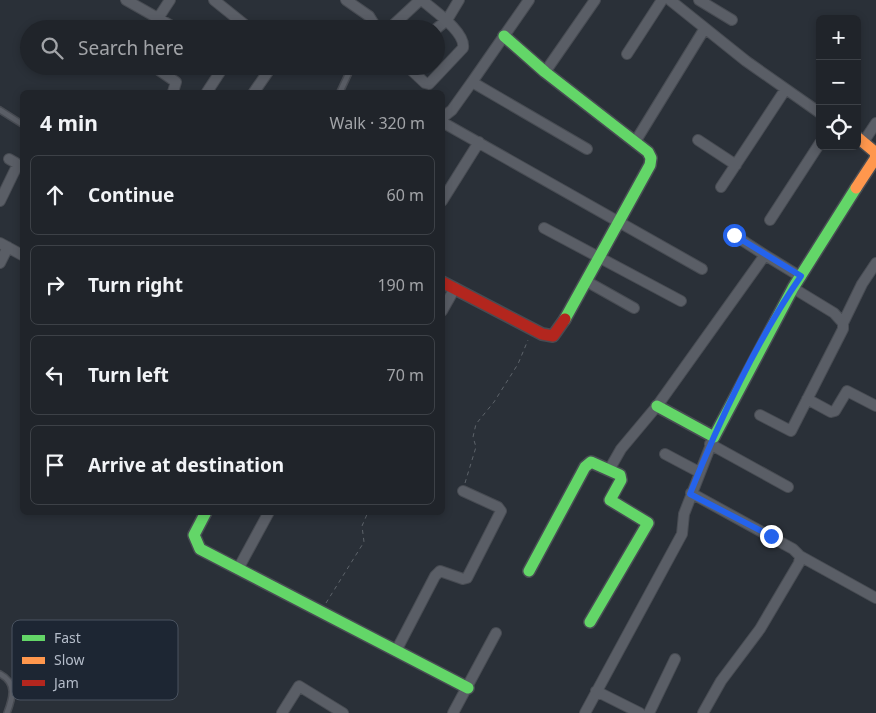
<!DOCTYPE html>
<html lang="en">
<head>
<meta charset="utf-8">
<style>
	body { margin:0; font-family:"Noto Sans",sans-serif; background:#2d3036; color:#f1f3f6 }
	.controls { position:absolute; right:15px; top:15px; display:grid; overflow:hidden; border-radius:8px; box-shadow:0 2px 8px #0003 }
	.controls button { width:45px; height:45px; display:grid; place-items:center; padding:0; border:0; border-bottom:1px solid #3d4147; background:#20242a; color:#f1f3f6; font:25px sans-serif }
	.stop { position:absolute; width:15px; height:15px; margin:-11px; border:4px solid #2563eb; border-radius:50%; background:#fff }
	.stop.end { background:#2563eb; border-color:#fff; box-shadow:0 1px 5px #0008 }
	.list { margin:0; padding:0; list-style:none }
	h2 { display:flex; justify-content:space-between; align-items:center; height:65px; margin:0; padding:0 20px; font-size:21px }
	h2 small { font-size:16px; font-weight:400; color:#a2a4a8 }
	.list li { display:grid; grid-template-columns:32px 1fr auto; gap:15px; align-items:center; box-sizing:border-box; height:80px; margin:0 10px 10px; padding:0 10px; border:1px solid #3d4147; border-radius:8px }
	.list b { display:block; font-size:19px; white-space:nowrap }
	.list em { font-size:16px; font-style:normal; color:#a2a4a8 }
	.icon { flex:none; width:28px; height:28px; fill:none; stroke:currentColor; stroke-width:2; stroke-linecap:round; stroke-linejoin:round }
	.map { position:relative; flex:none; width:876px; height:713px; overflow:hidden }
	.search { position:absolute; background:#20242a; box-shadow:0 2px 8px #0003; left:20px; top:20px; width:425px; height:55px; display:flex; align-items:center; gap:12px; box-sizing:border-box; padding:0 18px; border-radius:28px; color:#a2a4a8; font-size:19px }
	.panel { position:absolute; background:#20242a; box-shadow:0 2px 8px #0003; left:20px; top:90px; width:425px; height:425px; border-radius:8px }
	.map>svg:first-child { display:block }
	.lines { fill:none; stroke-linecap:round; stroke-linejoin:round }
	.lane-casing { stroke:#484c53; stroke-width:8 }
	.street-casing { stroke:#484c53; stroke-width:12 }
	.fast-casing { stroke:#484c53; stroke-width:14 }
	.slow-casing { stroke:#484c53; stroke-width:14 }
	.jam-casing { stroke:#484c53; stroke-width:14 }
	.path { stroke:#5d636a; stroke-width:1; stroke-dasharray:4 4; stroke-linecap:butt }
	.lane { stroke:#5a5e66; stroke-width:5 }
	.street { stroke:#5a5e66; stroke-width:10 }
	.fast { stroke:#63d668; stroke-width:11 }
	.slow { stroke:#ff974d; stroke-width:11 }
	.jam { stroke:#b3261e; stroke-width:11 }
	.route { stroke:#2563eb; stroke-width:6 }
	.key { fill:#1d2633; stroke:#4a5360; stroke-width:1 }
	.key-label { font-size:14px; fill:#b4bcc9 }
</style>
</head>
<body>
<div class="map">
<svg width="876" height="713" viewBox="0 0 876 713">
	<rect width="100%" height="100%" fill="#2a3038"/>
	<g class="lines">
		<defs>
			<path id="lane" d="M340,92L352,66
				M0,110L22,124
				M0,674C17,683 13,697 7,713"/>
			<path id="street" d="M126,0L177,29
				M214,0L250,29
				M346,0L369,16L377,29
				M670,0L746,61L820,113
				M699,0L732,20
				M151,29L170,0
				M389,29L420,0
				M436,29L447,20L459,0
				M627,54L662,0
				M153,66L176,82L173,92
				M407,66L425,83L429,84L463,48C466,32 433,10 422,0
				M545,72L595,0
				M472,82L529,0
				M207,92L224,66
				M254,92L272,66
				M442,118L452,110L472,82L587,149
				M442,122L702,269
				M698,140L736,165
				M864,141L876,123
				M635,142L705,28
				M721,187L785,90
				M0,201L17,166L16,163L9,159
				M442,201L479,142
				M770,220L820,143
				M544,228L681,301
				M734,235L765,255
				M0,243L22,255
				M0,263L8,247
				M586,281L634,308
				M442,311L455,288
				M843,323L862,284L876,263
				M807,399L831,412L835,411L847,391L876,406
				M760,415L791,431L843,329V323L834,313L793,288
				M710,444L788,487
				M665,454L699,472
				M609,470L621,449L657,406L765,255L801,277
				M691,493L793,549L800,556L799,563L760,629L721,681L703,713
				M800,556L876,598
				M238,569L269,512
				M396,651L435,576L440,571L463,579L467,578L501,511L498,507L463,491
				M596,691L640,713
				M282,713L299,686L343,713
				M453,713L496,633
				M585,713L682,534L684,514L714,437
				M649,713L675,659"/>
			<path id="fast" d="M504,36L545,72L648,152L651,158L650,165L565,319
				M657,406L714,437L793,288L856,188
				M206,512L194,535L200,549L468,688
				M529,571L585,467L591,462L620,475L621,480L610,500L648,523L590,622"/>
			<path id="slow" d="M856,188L875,159L876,153L857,137"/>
			<path id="jam" d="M442,282L542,334L553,336L565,319"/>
		</defs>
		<use href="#lane" class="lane-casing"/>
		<use href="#street" class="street-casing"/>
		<use href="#fast" class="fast-casing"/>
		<use href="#slow" class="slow-casing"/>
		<use href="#jam" class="jam-casing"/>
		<path class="path" d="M465,483L476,447L473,437L476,424L494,402L518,364L528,340
			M326,603L364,542L362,526L368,512"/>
		<use href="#lane" class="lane"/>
		<use href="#street" class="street"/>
		<use href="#fast" class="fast"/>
		<use href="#slow" class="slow"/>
		<use href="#jam" class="jam"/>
	</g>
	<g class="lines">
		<path class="route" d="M734,235L801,276C758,338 718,423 690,494L771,536"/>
	</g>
	<rect x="12" y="620" width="166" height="80" rx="8" class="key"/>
	<rect x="22" y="635" width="23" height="6" fill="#63d668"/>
	<rect x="22" y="657" width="23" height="7" fill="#ff974d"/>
	<rect x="22" y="680" width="23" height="6" fill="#b3261e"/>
	<g class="key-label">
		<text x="54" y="643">Fast</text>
		<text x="54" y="665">Slow</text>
		<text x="54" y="688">Jam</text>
	</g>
</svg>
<div class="controls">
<button>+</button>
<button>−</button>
<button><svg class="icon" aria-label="locate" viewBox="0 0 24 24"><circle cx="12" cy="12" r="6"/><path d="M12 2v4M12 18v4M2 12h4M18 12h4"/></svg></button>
</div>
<div class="stop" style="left:734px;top:235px"></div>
<div class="stop end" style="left:771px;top:536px"></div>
<div class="search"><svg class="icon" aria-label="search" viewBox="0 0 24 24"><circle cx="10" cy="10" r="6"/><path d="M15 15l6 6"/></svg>Search here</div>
<section class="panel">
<h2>4 min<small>Walk · 320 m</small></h2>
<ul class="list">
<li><svg class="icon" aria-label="ahead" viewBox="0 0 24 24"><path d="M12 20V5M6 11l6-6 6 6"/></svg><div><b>Continue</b></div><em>60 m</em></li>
<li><svg class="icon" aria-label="right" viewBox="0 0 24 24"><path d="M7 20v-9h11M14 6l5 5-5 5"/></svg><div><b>Turn right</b></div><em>190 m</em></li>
<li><svg class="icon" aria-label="left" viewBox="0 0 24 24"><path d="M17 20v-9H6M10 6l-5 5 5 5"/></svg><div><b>Turn left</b></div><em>70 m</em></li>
<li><svg class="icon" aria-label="arrive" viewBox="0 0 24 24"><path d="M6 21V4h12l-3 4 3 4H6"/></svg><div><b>Arrive at destination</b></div></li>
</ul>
</section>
</div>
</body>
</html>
